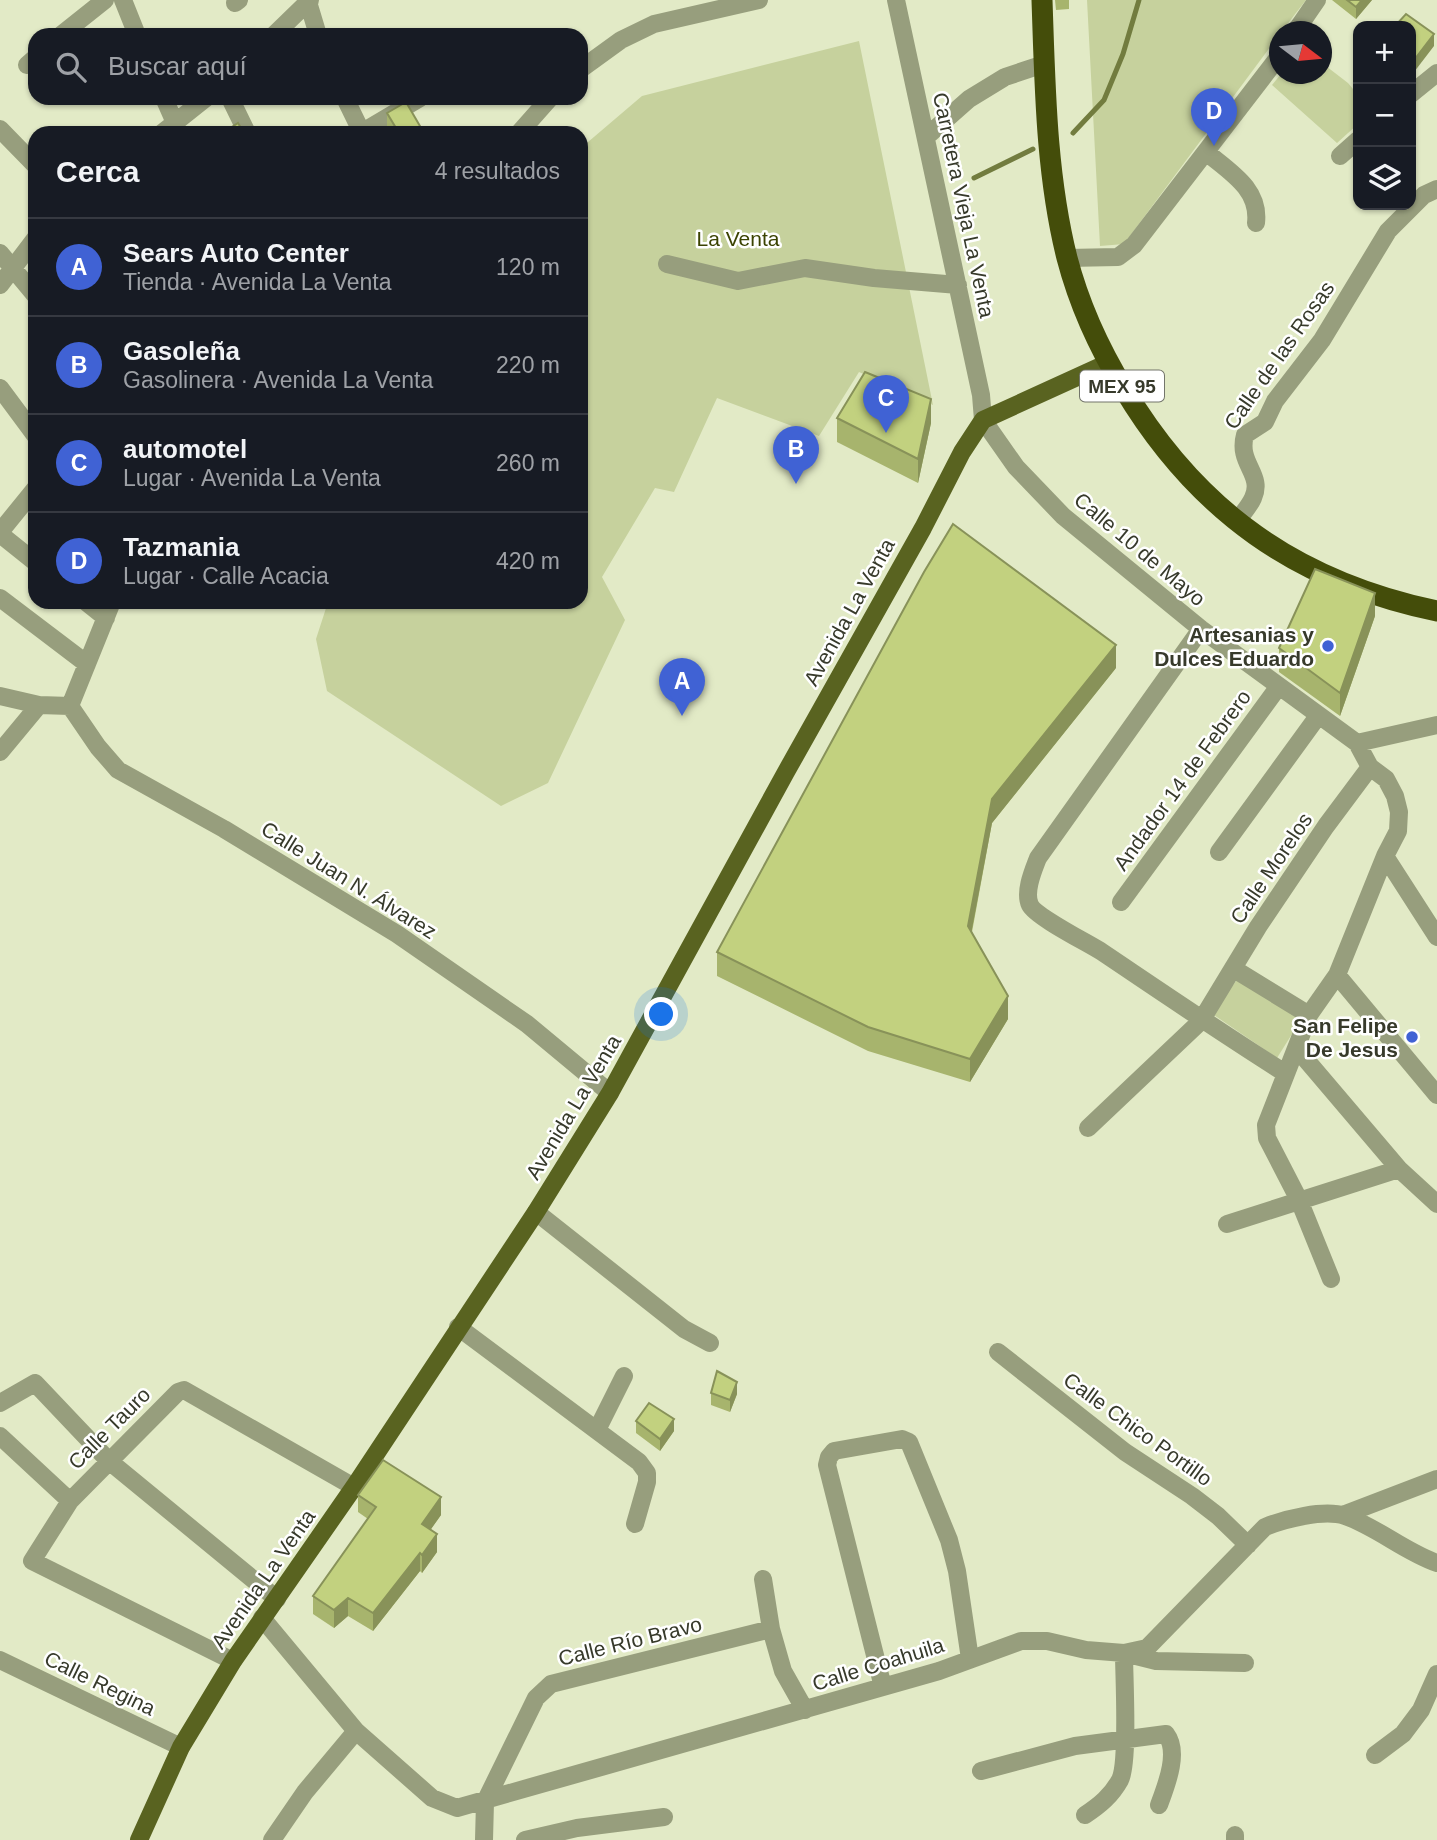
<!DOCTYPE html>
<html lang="es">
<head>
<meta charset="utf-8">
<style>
	body { margin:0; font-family:Helvetica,sans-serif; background:#242831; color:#f1f3f6 }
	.controls { position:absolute; right:21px; top:21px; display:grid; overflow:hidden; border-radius:14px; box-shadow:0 2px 5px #0004 }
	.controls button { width:63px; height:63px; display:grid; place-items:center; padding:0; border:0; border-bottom:2px solid #363941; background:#171b24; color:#f1f3f6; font:35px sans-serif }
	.compass { position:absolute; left:1269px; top:21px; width:63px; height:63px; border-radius:50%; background:#171b24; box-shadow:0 2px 5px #0004; rotate:106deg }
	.you { position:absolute; left:662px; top:1015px; width:24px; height:24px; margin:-18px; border:5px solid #fff; border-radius:50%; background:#1a73e8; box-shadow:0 0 0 10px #1a73e833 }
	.badge { display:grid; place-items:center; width:46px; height:46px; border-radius:50%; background:#4062d4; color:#fff; font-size:23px; font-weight:700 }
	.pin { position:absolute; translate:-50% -58px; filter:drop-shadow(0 2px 4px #0008) }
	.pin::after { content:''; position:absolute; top:37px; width:24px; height:21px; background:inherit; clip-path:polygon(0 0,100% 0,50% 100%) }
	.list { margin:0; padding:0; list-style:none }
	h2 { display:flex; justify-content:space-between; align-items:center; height:91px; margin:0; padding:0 28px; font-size:30px }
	h2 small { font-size:23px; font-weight:400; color:#9ea1a6 }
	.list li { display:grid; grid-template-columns:46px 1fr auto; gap:21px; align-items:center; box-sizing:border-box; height:98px; padding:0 28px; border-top:2px solid #363941 }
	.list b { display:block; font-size:26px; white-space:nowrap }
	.list p { margin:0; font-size:23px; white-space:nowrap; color:#9ea1a6 }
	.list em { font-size:23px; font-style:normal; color:#9ea1a6 }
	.icon { flex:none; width:38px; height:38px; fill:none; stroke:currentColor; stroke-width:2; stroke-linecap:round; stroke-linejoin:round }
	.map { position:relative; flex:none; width:1437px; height:1840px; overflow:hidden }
	.search { position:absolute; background:#171b24; box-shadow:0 2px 5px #0004; left:28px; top:28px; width:560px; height:77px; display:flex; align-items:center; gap:18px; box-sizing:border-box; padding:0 24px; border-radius:21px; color:#9ea1a6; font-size:26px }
	.panel { position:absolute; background:#171b24; box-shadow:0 2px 5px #0004; left:28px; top:126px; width:560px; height:483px; border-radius:21px }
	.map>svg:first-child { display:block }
	.green { fill:#c6d19d }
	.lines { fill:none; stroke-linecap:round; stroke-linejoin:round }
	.stream { stroke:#727c3f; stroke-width:5 }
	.minor { stroke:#979e7d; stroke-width:18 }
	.major { stroke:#596320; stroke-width:18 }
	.highway { stroke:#444d0a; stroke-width:21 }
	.wall { fill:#a7b46d }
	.shaded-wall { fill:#889259 }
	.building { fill:#c2d17f; stroke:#889259; stroke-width:2 }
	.poi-dot { fill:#4062d4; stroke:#fff; stroke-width:2.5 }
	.labels { text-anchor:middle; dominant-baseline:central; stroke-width:5; stroke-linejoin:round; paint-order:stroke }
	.shield { fill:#fff; stroke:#73756b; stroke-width:2 }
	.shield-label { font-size:19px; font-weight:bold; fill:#373a2b }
	.street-label { font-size:21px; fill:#373a2b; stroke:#fff }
	.park-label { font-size:21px; fill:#3b4302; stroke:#fff }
	.poi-label { font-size:21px; font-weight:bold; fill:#373a2b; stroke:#fff; text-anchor:end }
</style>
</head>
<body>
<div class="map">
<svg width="1437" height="1840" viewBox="0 0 1437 1840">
	<rect width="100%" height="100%" fill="#e2eac6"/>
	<path class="green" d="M1087,0H1306L1282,31L1280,32L1279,35L1124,244L1100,246Z
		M859,41L933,405L859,372L819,436L717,398L674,492L655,488L602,577L625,620L548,783L501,806L327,691L316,639L328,602H581V148L642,96Z
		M1322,63L1348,83L1358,95V124L1337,143L1272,85L1281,74H1322Z
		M1237,980L1302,1018L1277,1058L1211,1013Z"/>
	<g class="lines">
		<path class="stream" d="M1073,133L1104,100L1123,54L1139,0
			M974,178L1033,149"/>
		<path class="minor" d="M123,0L137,35
			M896,0L981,395L983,420L1016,467L1063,516L1201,629L1357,743L1437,725
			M308,2L318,35
			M235,3L239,0
			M1295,32L1317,0
			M61,35L105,0
			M274,35L310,0
			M27,65L35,58
			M581,69L621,40L654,24L759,0
			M1411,94L1437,73
			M164,98L175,123
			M230,98L247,133
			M345,98L362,133
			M0,129L35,165
			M162,133L206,98
			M361,133L420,98
			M519,133L550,98
			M926,137L969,99L1005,77L1044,64
			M1206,152C1230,172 1260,189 1256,223
			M1340,156L1358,140
			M0,253L35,295
			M1067,258L1118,257L1134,245L1280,55
			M667,264L738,281L805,268L874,278L958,285
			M0,285L35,239
			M0,388L35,435
			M1237,521C1242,514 1249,507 1253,498C1264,474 1237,464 1245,435L1265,422L1275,401L1322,340L1388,231L1424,195L1437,189
			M0,532L35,489
			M0,534L35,562
			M0,598L87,664
			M86,602L106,618
			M1201,629L1038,858C1033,871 1024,892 1030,905C1036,917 1088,943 1102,952C1163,993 1223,1034 1285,1073
			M0,696L39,705L70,706
			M70,706L98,747L118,770L224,829L397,934L527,1024L610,1093
			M70,706L112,602
			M0,752L39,705
			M1219,852L1318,716
			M1385,856L1437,937
			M1121,902L1279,686
			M1234,969L1309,1015
			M1337,975L1437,1095
			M1297,1049L1399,1169L1437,1204
			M1088,1128L1201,1021L1258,927L1326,826L1370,767L1357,743
			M536,1212L684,1329L710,1343
			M1227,1224L1399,1169
			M1331,1279L1299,1200L1267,1138L1266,1125L1309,1015L1337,975L1385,856L1398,831L1399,812L1395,796L1386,779L1370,767
			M458,1327L639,1462L647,1473V1482L635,1524
			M998,1352L1125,1452L1192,1496L1218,1516L1248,1545
			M0,1403L35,1383L109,1461L277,1599
			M597,1430L624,1376
			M0,1436L70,1501
			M1343,1515L1437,1479
			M763,1579L771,1629L783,1671L805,1710
			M262,1618L356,1731L432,1798L457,1808L939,1671L1021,1641H1047L1086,1650L1124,1653L1147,1648L1265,1527C1285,1519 1324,1509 1345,1516C1377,1527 1405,1552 1437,1563
			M0,1660L181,1747
			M233,1661L32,1561L70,1501L178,1392L184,1390L354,1487
			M883,1687L827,1465L829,1457L834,1451L902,1439L909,1442L949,1540L957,1571L970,1659
			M1375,1755L1403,1734L1421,1710L1437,1674
			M981,1771L1075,1746L1166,1734C1180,1752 1166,1786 1159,1805
			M1085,1815C1100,1805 1111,1796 1120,1780C1129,1762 1124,1678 1124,1653L1156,1661L1245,1663
			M1235,1835V1840
			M272,1840L305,1792L356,1731
			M484,1840L485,1802L536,1698L551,1684L771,1629
			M525,1840L577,1828L664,1817"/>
		<path class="major" d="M139,1840L181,1747L233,1661L354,1487L536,1212L610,1093L786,772L923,528L962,452L983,420L1108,363"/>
		<path class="highway" d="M1042,0C1045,86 1046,174 1067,258C1079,304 1099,348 1124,389C1197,511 1297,582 1437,611"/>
	</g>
	<path class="wall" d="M1055,0H1069V9L1056,10Z
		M1332,0H1372L1356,19Z
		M387,113L424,133H389L387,131Z
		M837,418L931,423L918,483L837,442Z
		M1375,616L1340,716L1279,672V648Z
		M1116,668L992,823L972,932L1008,1019L970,1082L868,1051L717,976V952Z
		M711,1393L737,1394L730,1412L711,1405Z
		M636,1421L674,1431L660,1451L636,1433Z
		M358,1495L441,1515L430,1530L437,1552L422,1573L420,1571L373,1631L348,1616L334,1628L313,1614V1596L368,1519L358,1512Z"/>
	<path class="shaded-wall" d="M1362,0H1372L1356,19V7Z
		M1434,34V46L1411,76V64Z
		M931,399V423L918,483V459Z
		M1375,593V616L1340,716V693Z
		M1116,645V668L992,823L968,950V926L992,799Z
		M1008,996V1019L970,1082V1059Z
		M737,1382V1394L730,1412V1400Z
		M674,1419V1431L660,1451V1439Z
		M441,1497V1515L422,1542V1524Z
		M437,1534V1552L422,1573V1555Z
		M420,1553V1571L373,1631V1613Z
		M348,1598V1616L334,1628V1610Z"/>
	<path class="building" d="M1347,0H1362L1356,7Z
		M1406,14L1434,34L1411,64V26H1395Z
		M406,102L424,133H399L387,113Z
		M238,123L244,133H223Z
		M865,372L931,399L918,459L837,418Z
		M953,524L1116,645L992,799L968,926L1008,996L970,1059L868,1027L717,952L924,572Z
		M1315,569L1375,593L1340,693L1279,648Z
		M717,1371L737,1382L730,1400L711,1393Z
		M649,1403L674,1419L660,1439L636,1421Z
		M383,1460L441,1497L422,1524L437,1534L422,1555L420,1553L373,1613L348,1598L334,1610L313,1596L376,1507L358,1495Z"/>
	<g class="poi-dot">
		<circle cx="1328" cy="646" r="7"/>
		<circle cx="1412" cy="1037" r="7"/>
	</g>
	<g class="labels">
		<rect class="shield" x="1080" y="370.5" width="84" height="31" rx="5"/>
		<g class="shield-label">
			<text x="1122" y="386">MEX 95</text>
		</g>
		<g class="street-label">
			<text transform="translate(964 205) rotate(78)">Carretera Vieja La Venta</text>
			<text transform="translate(1279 355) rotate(-55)">Calle de las Rosas</text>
			<text transform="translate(1140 549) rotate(40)">Calle 10 de Mayo</text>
			<text transform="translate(849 612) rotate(-61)">Avenida La Venta</text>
			<text transform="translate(1182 780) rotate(-54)">Andador 14 de Febrero</text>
			<text transform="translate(1271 868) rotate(-56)">Calle Morelos</text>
			<text transform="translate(349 880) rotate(32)">Calle Juan N. Álvarez</text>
			<text transform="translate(573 1107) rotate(-59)">Avenida La Venta</text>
			<text transform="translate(109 1428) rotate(-45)">Calle Tauro</text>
			<text transform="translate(1138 1429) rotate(36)">Calle Chico Portillo</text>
			<text transform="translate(263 1579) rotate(-55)">Avenida La Venta</text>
			<text transform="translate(630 1641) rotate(-14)">Calle Río Bravo</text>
			<text transform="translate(878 1664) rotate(-17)">Calle Coahuila</text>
			<text transform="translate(100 1683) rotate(26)">Calle Regina</text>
		</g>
		<g class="park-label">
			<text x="738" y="238">La Venta</text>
		</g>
		<g class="poi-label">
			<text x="1314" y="634">Artesanias y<tspan x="1314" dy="24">Dulces Eduardo</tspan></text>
			<text x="1398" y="1025">San Felipe<tspan x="1398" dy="24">De Jesus</tspan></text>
		</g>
	</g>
</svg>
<div class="controls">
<button>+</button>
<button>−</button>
<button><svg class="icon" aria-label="layers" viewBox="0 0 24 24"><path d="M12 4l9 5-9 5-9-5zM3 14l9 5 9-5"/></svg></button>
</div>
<svg class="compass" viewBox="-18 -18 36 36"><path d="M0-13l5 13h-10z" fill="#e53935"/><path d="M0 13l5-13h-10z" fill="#9ea1a6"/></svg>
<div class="you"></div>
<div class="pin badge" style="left:682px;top:716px">A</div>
<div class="pin badge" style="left:796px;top:484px">B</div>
<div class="pin badge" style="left:886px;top:433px">C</div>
<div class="pin badge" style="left:1214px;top:146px">D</div>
<div class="search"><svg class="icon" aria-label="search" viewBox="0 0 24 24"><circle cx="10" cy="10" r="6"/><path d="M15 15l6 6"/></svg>Buscar aquí</div>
<section class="panel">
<h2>Cerca<small>4 resultados</small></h2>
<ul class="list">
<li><span class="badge">A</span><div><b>Sears Auto Center</b><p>Tienda · Avenida La Venta</p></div><em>120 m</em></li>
<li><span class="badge">B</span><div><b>Gasoleña</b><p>Gasolinera · Avenida La Venta</p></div><em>220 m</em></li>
<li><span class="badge">C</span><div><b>automotel</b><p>Lugar · Avenida La Venta</p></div><em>260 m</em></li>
<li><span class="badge">D</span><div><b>Tazmania</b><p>Lugar · Calle Acacia</p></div><em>420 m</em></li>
</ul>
</section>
</div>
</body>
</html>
